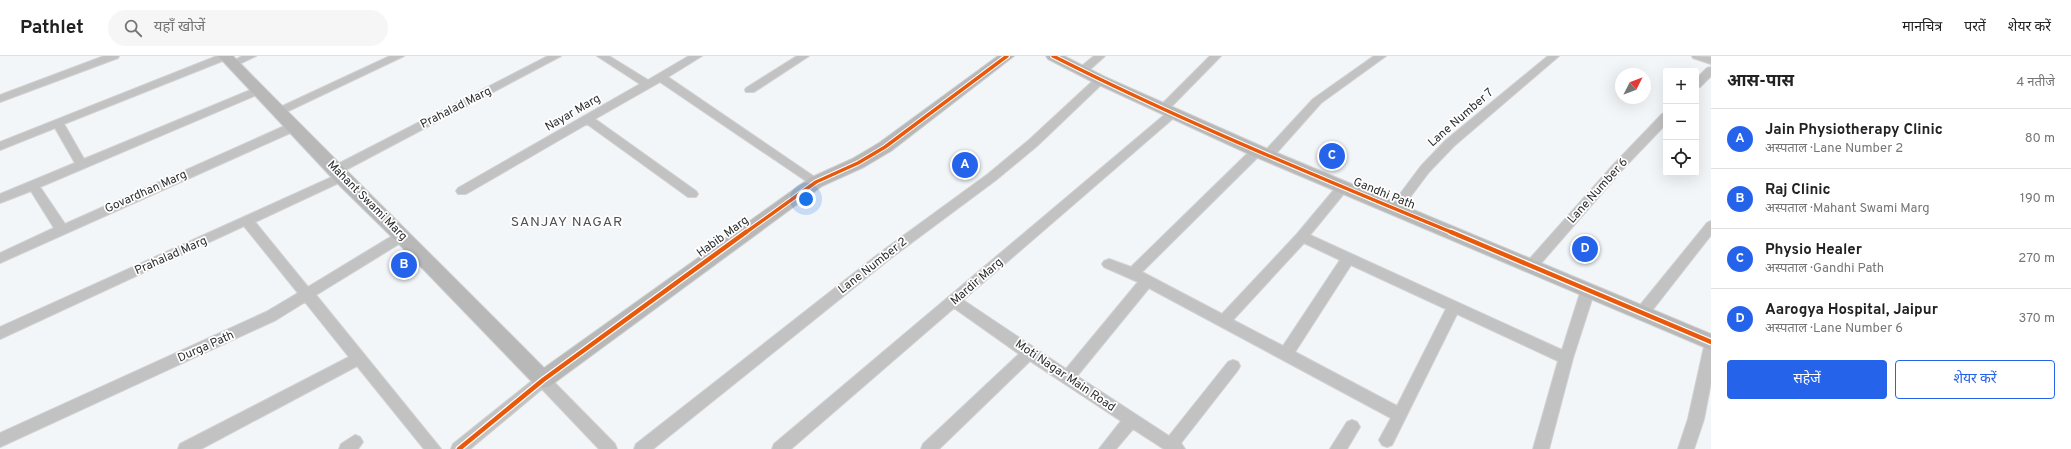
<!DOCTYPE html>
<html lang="hi">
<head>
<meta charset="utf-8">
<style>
	body { margin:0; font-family:Overpass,"Noto Sans Devanagari",sans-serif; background:#f6f6f6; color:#222 }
	.controls { position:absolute; right:12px; top:12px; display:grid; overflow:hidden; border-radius:4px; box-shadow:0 4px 16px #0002 }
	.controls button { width:36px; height:36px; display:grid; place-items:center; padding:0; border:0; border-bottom:1px solid #e0e0e0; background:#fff; color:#222; font:20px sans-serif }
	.compass { position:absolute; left:1615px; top:12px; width:36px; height:36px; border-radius:50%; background:#fff; box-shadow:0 4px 16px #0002; rotate:48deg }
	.you { position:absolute; left:806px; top:143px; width:14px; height:14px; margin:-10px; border:3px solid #fff; border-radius:50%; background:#1a73e8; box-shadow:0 0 0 6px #1a73e833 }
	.badge { display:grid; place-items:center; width:26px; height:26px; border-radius:50%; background:#2563eb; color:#fff; font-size:13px; font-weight:700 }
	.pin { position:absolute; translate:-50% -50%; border:2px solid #fff; box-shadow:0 1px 4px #0006 }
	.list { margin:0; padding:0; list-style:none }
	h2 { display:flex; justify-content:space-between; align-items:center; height:52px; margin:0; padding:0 16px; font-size:17px }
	h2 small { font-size:13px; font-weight:400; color:#767676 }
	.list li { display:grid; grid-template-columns:26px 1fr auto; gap:12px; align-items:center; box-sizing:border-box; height:60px; padding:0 16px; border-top:1px solid #e0e0e0 }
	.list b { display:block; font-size:15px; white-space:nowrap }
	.list p { margin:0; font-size:13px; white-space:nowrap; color:#767676 }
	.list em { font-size:13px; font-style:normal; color:#767676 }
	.actions { display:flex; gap:8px; padding:12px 16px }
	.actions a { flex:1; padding:9px 0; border:1px solid #2563eb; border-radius:4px; text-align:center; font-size:14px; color:#2563eb }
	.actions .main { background:#2563eb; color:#fff }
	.icon { flex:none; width:22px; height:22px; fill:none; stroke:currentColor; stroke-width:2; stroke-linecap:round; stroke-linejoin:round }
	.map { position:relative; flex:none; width:1711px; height:393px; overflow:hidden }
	header { display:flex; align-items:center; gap:24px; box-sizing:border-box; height:56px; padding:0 20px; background:#fff; border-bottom:1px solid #e0e0e0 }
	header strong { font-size:19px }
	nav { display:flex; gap:22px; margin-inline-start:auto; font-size:14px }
	.search { width:280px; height:36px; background:#f6f6f6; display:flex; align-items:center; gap:10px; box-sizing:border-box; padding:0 14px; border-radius:22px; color:#767676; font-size:15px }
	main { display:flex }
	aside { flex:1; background:#fff }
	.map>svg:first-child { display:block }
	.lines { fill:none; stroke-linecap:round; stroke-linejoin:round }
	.street-casing { stroke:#d0d2d3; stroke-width:2 }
	.secondary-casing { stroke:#d0d2d3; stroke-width:2 }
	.street { fill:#c3c2c2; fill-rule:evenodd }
	.secondary { fill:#b8b8b8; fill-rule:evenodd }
	.cycleway-far1-casing { stroke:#fff; stroke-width:5.5 }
	.cycleway-casing { stroke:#fff; stroke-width:7 }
	.cycleway-far1 { stroke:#e8590c; stroke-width:3.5 }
	.cycleway { stroke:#e8590c; stroke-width:4.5 }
	.labels { text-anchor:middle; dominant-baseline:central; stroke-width:3.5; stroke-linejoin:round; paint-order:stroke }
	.street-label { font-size:12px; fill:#2c2d2f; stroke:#fff }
	.quarter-label { font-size:14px; letter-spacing:1px; fill:#4e5255; stroke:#fff }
</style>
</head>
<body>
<header>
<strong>Pathlet</strong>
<div class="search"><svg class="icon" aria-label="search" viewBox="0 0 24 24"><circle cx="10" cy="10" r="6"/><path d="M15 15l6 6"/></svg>यहाँ खोजें</div>
<nav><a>मानचित्र</a><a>परतें</a><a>शेयर करें</a></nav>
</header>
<main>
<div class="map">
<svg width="1711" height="393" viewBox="0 0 1711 393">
	<rect width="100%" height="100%" fill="#f3f6f8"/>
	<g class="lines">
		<defs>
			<path id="street" d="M104,0H119L118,2L0,46V39Z
				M217,0H231L230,2L64,68L84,103L253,33L257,32L262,35L261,37L40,131L65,168L289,68H297L299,71L297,74L0,207V197L54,172L31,135L0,147V138L75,107L55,72L0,94V86Z
				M242,0H256L233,11L228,8Z
				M390,0H404L282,58H274L272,56L274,54Z
				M548,0H561L340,117H332L330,114L332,111Z
				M597,0H609L648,24L689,0H702L668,21L822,126L820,129H812L660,26L595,63L696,135L698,138L696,141H688L587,68L466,138H458L456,135L458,132L640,28Z
				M797,0H809L754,36H746L745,34L746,32Z
				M1094,0H1105L1086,17H1078L1077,15L1078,13Z
				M1210,0H1221L1167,55H1159L1157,53Z
				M1374,0H1386L1321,47L1272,102H1264L1262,99L1264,96L1313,43Z
				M1548,0H1559L1454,90L1429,116L1399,156H1391L1389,153L1391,150L1421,110L1446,84Z
				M1692,0L1711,1V8L1693,2Z
				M1711,11V20L1700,31L1696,32V23L1707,12Z
				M1100,21L1105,24L1104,26L1037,90L996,124L891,202L653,393H634L636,388L881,196L988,118L1029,84L1096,22Z
				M1173,53L1179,57L1177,59L963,244L1066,313L1138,226L1104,211L1102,208L1104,205L1109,203L1131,211L1253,92L1257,91L1263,95L1261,98L1142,216L1222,258L1297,178L1338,129L1342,128L1348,132L1346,135L1310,179L1562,294L1581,234L1583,230L1588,229L1593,230L1595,234L1573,302L1549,393H1533L1558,305L1457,258L1392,389L1387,391L1382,389L1379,384L1391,362L1149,232L1077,320L1169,380L1228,306L1233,304L1238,306L1240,310L1238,314L1181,387L1185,393H1164L1133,373L1116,393H1099L1121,365L1030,305L939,393H921L923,388L1019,298L954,252L791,393H772L774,388L1169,55ZM1304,187L1340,204L1283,290L1233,264ZM1351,209L1446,253L1397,350L1295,296Z
				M1666,57V68L1622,114L1536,213H1526L1524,210L1526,207L1614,108L1662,58Z
				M341,117L345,118L347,121L345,124L255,166L308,231L397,177H407L408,180L407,183L316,239L441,393H424L357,310L201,393H178L180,388L349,301L305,246L276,264L0,391V377L266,256L298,237L244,170L0,283V271Z
				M1711,165V179L1647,261L1642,262L1637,261L1635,257L1637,253L1707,167Z
				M1711,285V326L1704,363L1694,393H1678L1688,363L1704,291L1706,287Z
				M543,318L548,320L615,388L617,393H599L542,333L470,393H451L453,388L538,320Z
				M1352,364L1357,366L1360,371L1347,393H1330L1347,366Z
				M355,379L360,381L363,386L358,393H339L341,388Z"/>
			<path id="secondary" d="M218,0H233C336,105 441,208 544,312L810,122L852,103L879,87L998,0H1014L891,95L864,111L822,130L550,330L543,332L536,330L396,185L335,125Z
				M1046,0H1064L1105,21L1263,91L1711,278V294L1251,99L1095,27L1048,3Z"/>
		</defs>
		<use href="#street" class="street-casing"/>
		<use href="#secondary" class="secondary-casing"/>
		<use href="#street" class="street"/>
		<use href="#secondary" class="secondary"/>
		<defs>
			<path id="cycleway-far1" d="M1053,0C1183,66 1319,121 1453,177
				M745,177L816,126L858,107L885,91L1007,0"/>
			<path id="cycleway" d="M1451,176L1711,286
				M459,393L543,324L746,176"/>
		</defs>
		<use href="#cycleway-far1" class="cycleway-far1-casing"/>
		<use href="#cycleway" class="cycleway-casing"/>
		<use href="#cycleway-far1" class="cycleway-far1"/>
		<use href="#cycleway" class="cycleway"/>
	</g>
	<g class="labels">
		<g class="street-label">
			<text transform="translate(456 52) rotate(-27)">Prahalad Marg</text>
			<text transform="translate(573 57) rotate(-30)">Nayar Marg</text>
			<text transform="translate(1461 62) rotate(-41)">Lane Number 7</text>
			<text transform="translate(1598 135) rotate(-48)">Lane Number 6</text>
			<text transform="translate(146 136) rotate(-24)">Govardhan Marg</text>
			<text transform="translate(1384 138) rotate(22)">Gandhi Path</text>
			<text transform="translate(367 145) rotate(45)">Mahant Swami Marg</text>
			<text transform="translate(723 181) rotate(-36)">Habib Marg</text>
			<text transform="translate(171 200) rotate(-24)">Prahalad Marg</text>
			<text transform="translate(873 210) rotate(-38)">Lane Number 2</text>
			<text transform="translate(977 226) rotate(-41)">Mardir Marg</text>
			<text transform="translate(206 291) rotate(-24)">Durga Path</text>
			<text transform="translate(1065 320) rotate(34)">Moti Nagar Main Road</text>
		</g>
		<g class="quarter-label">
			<text x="567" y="166">SANJAY NAGAR</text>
		</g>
	</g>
</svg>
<div class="controls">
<button>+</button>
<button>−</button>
<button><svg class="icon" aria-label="locate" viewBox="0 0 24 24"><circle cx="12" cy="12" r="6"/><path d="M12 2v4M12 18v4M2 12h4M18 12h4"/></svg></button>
</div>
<svg class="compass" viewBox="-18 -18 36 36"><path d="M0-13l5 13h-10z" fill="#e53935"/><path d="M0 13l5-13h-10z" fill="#767676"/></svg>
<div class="you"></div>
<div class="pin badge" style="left:965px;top:109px">A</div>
<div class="pin badge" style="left:404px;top:209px">B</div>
<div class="pin badge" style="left:1332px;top:100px">C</div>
<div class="pin badge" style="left:1585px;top:193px">D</div>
</div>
<aside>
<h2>आस-पास<small>4 नतीजे</small></h2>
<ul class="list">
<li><span class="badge">A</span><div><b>Jain Physiotherapy Clinic</b><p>अस्पताल · Lane Number 2</p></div><em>80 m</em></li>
<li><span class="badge">B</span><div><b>Raj Clinic</b><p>अस्पताल · Mahant Swami Marg</p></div><em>190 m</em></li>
<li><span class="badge">C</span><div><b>Physio Healer</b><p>अस्पताल · Gandhi Path</p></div><em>270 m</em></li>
<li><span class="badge">D</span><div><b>Aarogya Hospital, Jaipur</b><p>अस्पताल · Lane Number 6</p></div><em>370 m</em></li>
</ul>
<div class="actions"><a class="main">सहेजें</a><a>शेयर करें</a></div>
</aside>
</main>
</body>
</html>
